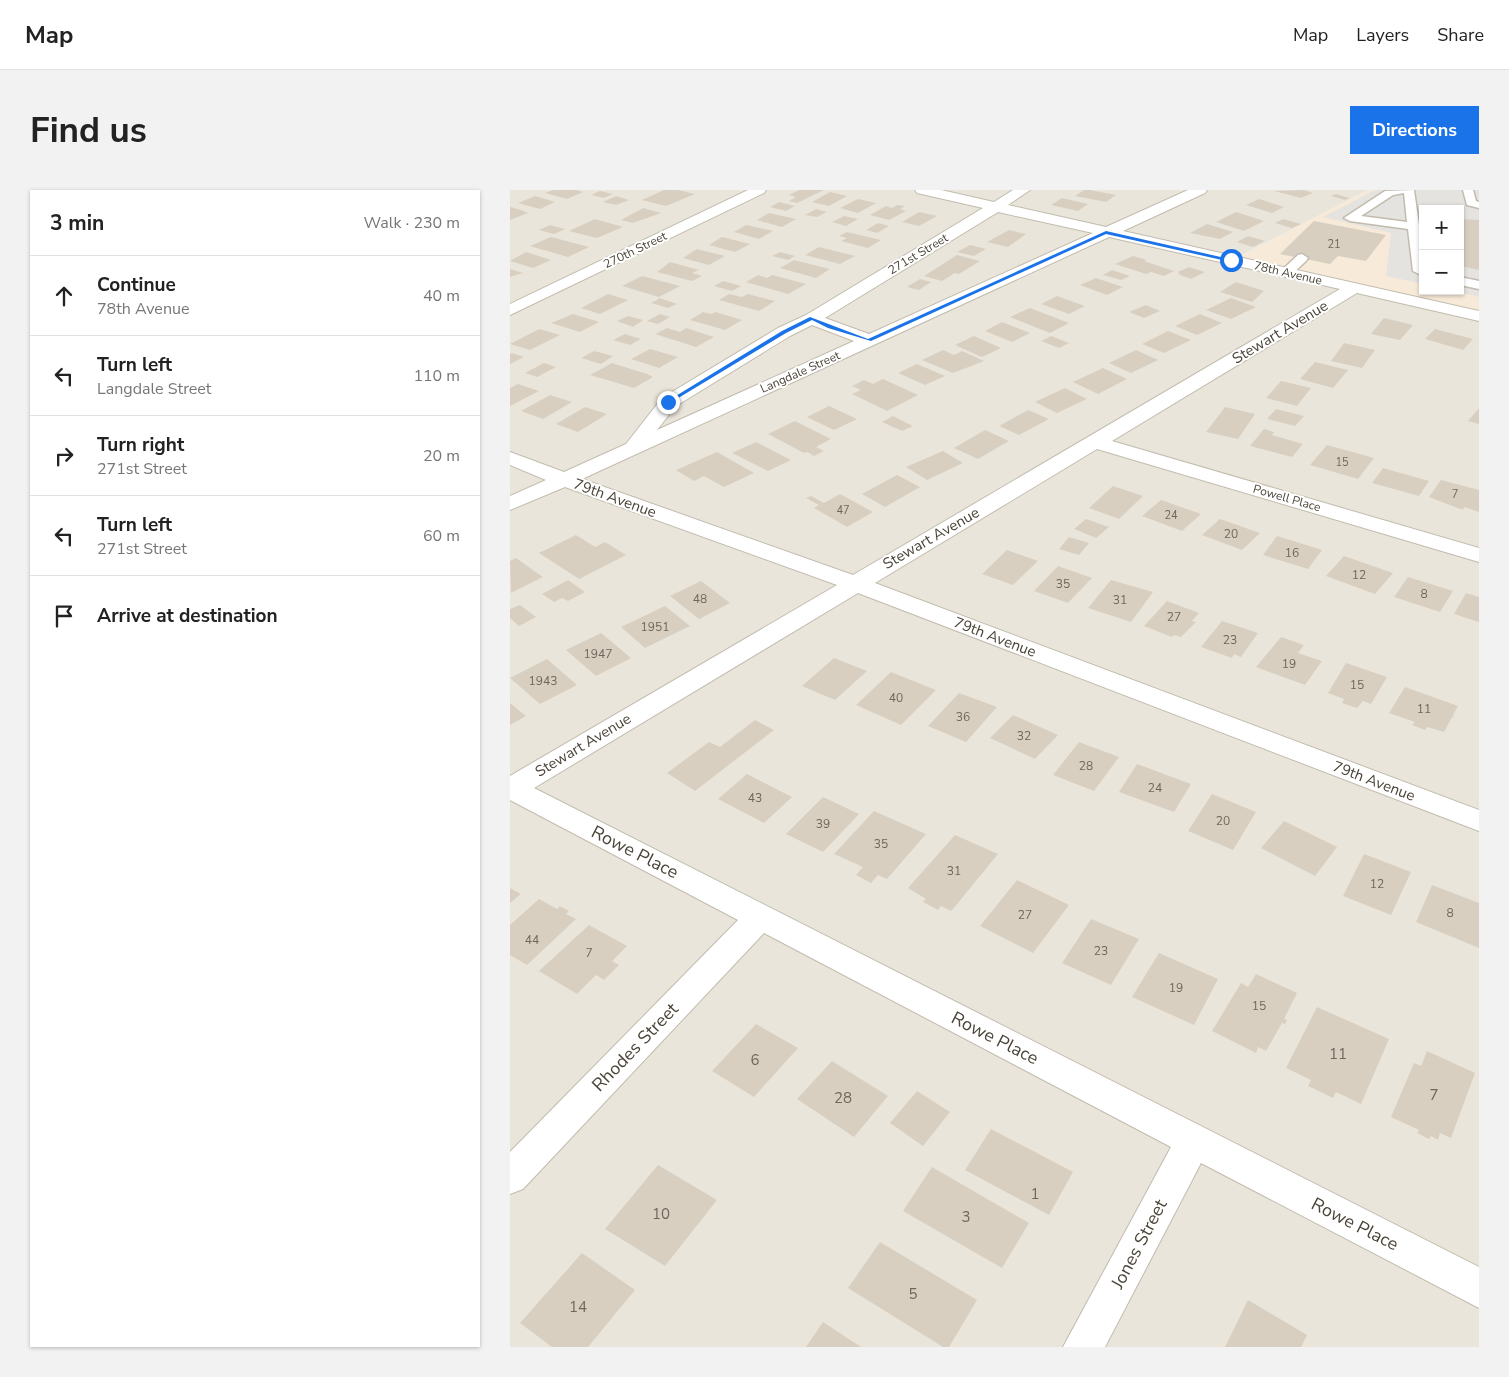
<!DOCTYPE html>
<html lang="en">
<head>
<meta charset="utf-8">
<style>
	body { margin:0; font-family:"Nunito Sans",sans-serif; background:#f2f2f2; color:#222 }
	.controls { position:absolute; right:15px; top:15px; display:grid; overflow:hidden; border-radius:0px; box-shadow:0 1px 4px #0004 }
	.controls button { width:45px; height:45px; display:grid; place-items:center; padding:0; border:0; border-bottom:1px solid #e0e0e0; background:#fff; color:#222; font:25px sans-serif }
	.stop { position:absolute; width:15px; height:15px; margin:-11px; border:4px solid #1a73e8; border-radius:50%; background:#fff }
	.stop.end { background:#1a73e8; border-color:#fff; box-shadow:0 1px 5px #0008 }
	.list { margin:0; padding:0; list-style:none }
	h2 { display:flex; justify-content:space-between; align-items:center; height:65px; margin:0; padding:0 20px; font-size:21px }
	h2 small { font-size:16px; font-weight:400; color:#767676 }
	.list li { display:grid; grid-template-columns:32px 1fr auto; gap:15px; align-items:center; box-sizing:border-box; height:80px; padding:0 20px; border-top:1px solid #e0e0e0 }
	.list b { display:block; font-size:19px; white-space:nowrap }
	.list p { margin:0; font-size:16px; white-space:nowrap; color:#767676 }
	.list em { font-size:16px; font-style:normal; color:#767676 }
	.icon { flex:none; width:28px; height:28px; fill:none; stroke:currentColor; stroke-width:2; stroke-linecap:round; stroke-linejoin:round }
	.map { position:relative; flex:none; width:969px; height:1157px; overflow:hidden; border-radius:0px }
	header { display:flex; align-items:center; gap:30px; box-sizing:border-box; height:70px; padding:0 25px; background:#fff; border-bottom:1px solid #e0e0e0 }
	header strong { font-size:24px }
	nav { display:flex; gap:28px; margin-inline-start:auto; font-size:18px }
	.intro { display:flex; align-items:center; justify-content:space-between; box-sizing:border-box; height:120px; padding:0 30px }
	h1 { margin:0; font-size:35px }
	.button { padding:12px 22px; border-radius:0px; background:#1a73e8; color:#fff; font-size:18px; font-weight:700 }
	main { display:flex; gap:30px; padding:0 30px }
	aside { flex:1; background:#fff; border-radius:0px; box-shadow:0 1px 4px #0004 }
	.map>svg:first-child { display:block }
	.residential { fill:#eae5da }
	.commercial { fill:#f7ead8; fill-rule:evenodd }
	.parking { fill:#e5e3e0 }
	.building { fill:#d8cfc1 }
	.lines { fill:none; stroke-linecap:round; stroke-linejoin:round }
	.service-casing { stroke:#c2bbae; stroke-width:3 }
	.minor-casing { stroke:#c2bbae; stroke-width:2 }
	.service { fill:#fff; fill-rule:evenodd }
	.minor { fill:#fff; fill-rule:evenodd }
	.route { fill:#1a73e8 }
	.labels { text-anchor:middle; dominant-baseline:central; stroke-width:4; stroke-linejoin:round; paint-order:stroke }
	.far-number-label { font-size:11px; fill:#6e675b }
	.far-street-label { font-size:12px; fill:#4b4439; stroke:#fff }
	.number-label { font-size:12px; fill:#6e675b }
	.street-label { font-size:15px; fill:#4b4439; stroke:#fff }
	.near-number-label { font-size:15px; fill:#6e675b }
	.near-street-label { font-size:18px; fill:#4b4439; stroke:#fff }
</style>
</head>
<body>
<header>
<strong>Map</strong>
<nav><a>Map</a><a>Layers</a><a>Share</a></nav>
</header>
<div class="intro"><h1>Find us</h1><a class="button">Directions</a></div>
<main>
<aside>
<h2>3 min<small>Walk · 230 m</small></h2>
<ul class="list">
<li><svg class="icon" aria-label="ahead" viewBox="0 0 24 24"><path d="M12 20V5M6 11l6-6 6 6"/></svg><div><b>Continue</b><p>78th Avenue</p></div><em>40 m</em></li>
<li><svg class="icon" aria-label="left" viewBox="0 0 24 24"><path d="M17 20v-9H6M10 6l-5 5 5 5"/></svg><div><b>Turn left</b><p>Langdale Street</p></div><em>110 m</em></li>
<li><svg class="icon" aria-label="right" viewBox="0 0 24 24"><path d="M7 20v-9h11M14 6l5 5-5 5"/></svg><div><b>Turn right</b><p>271st Street</p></div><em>20 m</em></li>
<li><svg class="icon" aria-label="left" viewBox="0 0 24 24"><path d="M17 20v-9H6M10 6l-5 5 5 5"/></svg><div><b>Turn left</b><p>271st Street</p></div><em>60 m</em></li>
<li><svg class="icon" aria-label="arrive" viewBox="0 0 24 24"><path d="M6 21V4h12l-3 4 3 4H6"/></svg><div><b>Arrive at destination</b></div></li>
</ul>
</aside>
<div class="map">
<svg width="969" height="1157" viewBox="0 0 969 1157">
	<rect width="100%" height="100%" fill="#f6f3ec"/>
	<path class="residential" d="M0,0H858L722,70L969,120V1157H0Z"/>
	<path class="commercial" d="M858,0H969V126L721,71ZM913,19H950V101H913Z"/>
	<path class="parking" d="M865,0H969V107L945,101H950V19H913V94L876,86L881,43L813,27Z"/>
	<path class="building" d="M43,0H66L73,2L57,9L35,3Z
		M154,0H168L185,4L156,16L132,10Z
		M289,0H314L287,13L279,11L286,7L279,5Z
		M574,0H580L606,5L596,12L565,6Z
		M794,0L803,3L791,8L764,1Z
		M90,1L103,4L94,8L81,5Z
		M320,2L337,6L319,16L302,12Z
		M826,4L840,8L835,10L821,6Z
		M25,6L39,10L45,12L30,19L8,13Z
		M106,6L119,10L106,15L93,12Z
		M552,8L578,14L568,21L541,15Z
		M348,9L366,13L348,23L330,18Z
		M749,9L774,17L762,23L736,15Z
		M269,12L285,16L276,21L260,17Z
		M387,15L395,16L390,19L396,21L379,30L360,25L376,16L382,18Z
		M0,17L11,20L18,23L0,30Z
		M133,18L151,23L123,33L111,30Z
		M306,19L317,22L307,27L295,25Z
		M409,22L427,26L409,36L392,32Z
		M726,22L754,31L734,41L706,32Z
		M259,23L286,29L272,37L247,30Z
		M334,26L348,29L336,36L322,32Z
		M85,29L113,37L87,48L59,41Z
		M773,29L791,34L782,38L765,33Z
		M950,29L969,30V80L950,76Z
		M804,31L876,45L856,71L828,66L820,74L770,64Z
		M368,33L379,36L367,43L356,40Z
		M697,34L723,42L710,49L680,43Z
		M40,35L55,39L44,44L29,40Z
		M236,35L263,41L249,49L224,42Z
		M499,40L516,44L498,57L477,52Z
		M337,42L371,50L358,58L331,51L337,48L329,46Z
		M738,46L755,51L743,57L727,52Z
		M41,47L79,57L58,67L20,56Z
		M212,47L240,54L225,62L199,55Z
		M460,55L476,59L464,66L447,62Z
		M309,57L345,66L330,74L295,65Z
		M187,59L215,66L199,75L173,68Z
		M16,62L41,70L23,78L0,71Z
		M270,62L285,66L278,70L262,66Z
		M447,65L470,71L449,84L445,83L432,91L414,86Z
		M623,66L637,70L634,71L664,81L654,86L641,82L636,84L605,74Z
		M284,70L320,79L306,88L270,78Z
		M160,72L189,80L182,83L192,86L182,91L147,82Z
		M679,77L695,82L681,89L670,85L668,82Z
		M0,79L13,83L0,87Z
		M602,80L620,86L611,90L593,85Z
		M248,85L257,88L262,85L296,94L278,104L236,92Z
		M132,86L170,96L149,107L112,96Z
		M586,88L613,97L597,105L570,95Z
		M410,89L421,92L409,100L397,97Z
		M213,91L231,96L222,101L204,96Z
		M726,92L754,101L742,112L710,102Z
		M98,104L118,110L90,124L71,118Z
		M219,104L232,107L238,104L265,111L249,121L209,110Z
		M547,106L575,116L559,124L531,114Z
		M150,108L167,114L158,118L141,113Z
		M721,108L746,117L721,129L696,120Z
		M636,115L650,121L634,128L619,122Z
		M520,118L559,133L540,143L500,127Z
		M193,122L201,124L205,122L232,130L215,140L180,130Z
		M63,124L89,132L70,142L41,133Z
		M150,124L160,127L148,134L137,131Z
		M690,124L712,133L687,145L665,136Z
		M118,126L133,130L123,137L107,131Z
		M874,128L903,135L890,150L861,144Z
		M492,132L520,143L502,152L475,141Z
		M157,138L170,142L176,138L204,147L186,157L145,144Z
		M29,139L50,145L20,160L0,154Z
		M925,139L963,149L953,160L915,149Z
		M658,141L681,150L654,163L632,154Z
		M115,144L131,149L120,155L103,150Z
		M464,146L491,158L472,167L445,155Z
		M541,146L559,153L549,158L531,151Z
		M834,153L865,160L852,178L821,171Z
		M140,159L168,167L149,178L121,169Z
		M433,160L444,165L452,161L474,171L443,183L412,170Z
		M626,160L648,170L621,183L599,173Z
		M84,161L103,166L91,174L71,168Z
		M2,163L14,167L0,174V164Z
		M805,172L838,180L823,198L790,189Z
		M34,173L46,177L27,187L15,183Z
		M102,173L137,184L143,187L124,198L80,185Z
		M407,174L435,186L415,195L388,183Z
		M593,178L617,189L588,204L563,192Z
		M373,189L408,205L377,221L342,204L351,200L342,196L354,190L363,194Z
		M771,191L801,198L787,216L756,208Z
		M8,194L29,201L0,216V198Z
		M555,198L577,209L547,223L525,212Z
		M40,205L62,212L33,229L11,221Z
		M319,216L347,229L324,240L297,227Z
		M75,217L97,224L68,242L46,234Z
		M715,217L745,224L728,249L696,242Z
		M969,218V234L958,231Z
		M766,219L794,226L785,236L757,229Z
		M518,220L539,229L509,245L489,236Z
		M383,226L403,236L392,241L372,232Z
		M285,231L321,249L306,257L314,261L304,266L297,262L294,263L258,244Z
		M754,239L764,242L762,245L793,254L782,267L740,256Z
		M475,240L499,251L468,269L444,258Z
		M246,252L281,270L258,281L222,263Z
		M817,255L864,268L848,289L800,275Z
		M433,261L453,273L417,290L396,277Z
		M207,262L244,283L214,297L194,286L184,291L166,280Z
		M873,278L919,291L909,306L862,293Z
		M387,285L410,297L375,317L352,304Z
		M931,290L969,300V322L954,317L953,320L919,307Z
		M603,296L633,306L609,329L579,318Z
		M330,304L363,322L337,337L304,318L309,315L296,308L301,306L314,313Z
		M651,310L691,324L672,341L632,326Z
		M576,329L599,337L586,348L564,339Z
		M710,329L750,343L732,360L692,345Z
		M66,345L85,357L95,352L116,365L69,389L29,363Z
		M767,346L812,360L798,379L753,365Z
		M559,347L579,353L569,365L549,359Z
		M497,360L528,371L503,395L472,384Z
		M834,366L883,383L865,404L816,386Z
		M6,368L33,387L1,403L0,371Z
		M548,376L582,388L558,413L524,401Z
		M898,387L943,401L930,422L884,407Z
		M58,390L75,402L58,411L52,408L44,412L32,404Z
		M601,390L643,402L621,432L578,418Z
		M191,391L220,413L189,429L160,406Z
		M956,403L969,407V432L944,424Z
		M657,411L689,423L682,431L686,432L671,447L664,445L662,447L634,436Z
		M10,415L26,427L9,436L0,428V419Z
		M155,416L180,436L135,458L111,437Z
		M712,431L748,443L731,467L724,464L722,468L691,457Z
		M91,443L121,468L86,486L56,460Z
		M771,447L794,455L788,463L812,471L795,495L746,477Z
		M324,468L357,481L325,510L292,496Z
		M37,469L67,495L30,514L0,488Z
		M836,473L877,487L861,514L853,511L847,518L832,513L834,509L818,503Z
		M381,482L426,500L391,535L346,515Z
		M895,497L948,516L943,525L944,528L942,527L934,542L917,537L915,540L902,535L905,532L879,523Z
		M449,503L487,517L456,552L418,536Z
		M0,513L16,526L0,535Z
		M503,525L548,545L525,569L480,548Z
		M245,530L264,540L185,601L157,583L199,552L210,557Z
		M569,552L609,567L584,601L543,585Z
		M627,574L681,594L664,622L609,602Z
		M237,584L282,607L254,633L208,609Z
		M702,604L746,622L723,660L678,641Z
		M313,607L349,624L313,662L276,644Z
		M364,621L416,644L377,689L368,685L361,693L346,685L353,677L324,664Z
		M774,631L827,657L805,686L751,658Z
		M445,645L488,664L443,719L441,721L431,716L428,720L413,712L416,709L398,698Z
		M854,664L901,682L881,725L833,706Z
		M507,690L559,715L523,763L470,736Z
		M922,695L969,713V758L906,732Z
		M0,698L11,704L0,713Z
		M29,709L47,719L50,716L59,721L56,724L66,729L17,775L0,765V735Z
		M581,729L629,749L601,795L552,773Z
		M79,735L117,756L102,771L109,775L94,790L86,785L67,804L29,781Z
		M649,763L708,789L684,835L622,807Z
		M746,784L787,803L774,829L777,830L775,834L772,833L756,861L748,857L746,863L702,841L731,793L738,797Z
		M807,817L879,849L851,914L826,902L823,908L798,896L801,890L776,878Z
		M246,834L288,858L244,907L202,881Z
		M917,861L965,883L941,948L930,943L928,950L921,946L919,949L907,943L909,940L881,927L904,873L911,876Z
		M322,871L378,906L344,947L287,909Z
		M407,901L440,922L413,956L380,933Z
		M481,939L563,982L539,1025L455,980Z
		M148,975L207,1010L155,1076L95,1039Z
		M422,977L519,1033L492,1078L393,1021Z
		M370,1052L467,1110L439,1157H433L338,1098Z
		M72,1063L125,1100L78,1157H42L10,1133Z
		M738,1110L797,1145L791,1157H715Z
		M313,1132L351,1157H296Z"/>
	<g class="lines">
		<defs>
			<path id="service" d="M904,0L913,63V86L903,81L898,39L840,31L834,28L875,1ZM894,3L897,32L851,26L883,5Z
				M953,0H963L966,11L969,12V18L957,15Z
				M792,64L798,68L796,71L780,86H772L770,83L772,80L788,65Z
				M950,87L969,91V99L950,95Z"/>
			<path id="minor" d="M238,0H256L254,3L0,125V114Z
				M405,0H431L484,12L503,0H520L498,15L596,37L678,0H697L695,3L613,41L969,121V131L847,103L602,251L969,358V372L587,259L365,393L969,620V641L348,403L24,598L969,1077V1118L691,973L595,1157H553L661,957L254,743L13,999L0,1004V962L228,730L0,610V586L327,395L55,297L0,320V306L36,290L0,275V262L54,282L116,254L152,208L268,138L296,125L473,18L407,3ZM488,22L583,43L359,144L315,128ZM599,47L830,99L343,385L72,289ZM302,135L344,151L147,240L166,216L280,146Z"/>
		</defs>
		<use href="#service" class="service-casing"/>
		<use href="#minor" class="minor-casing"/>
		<use href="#service" class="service"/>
		<use href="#minor" class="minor"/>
	</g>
	<path class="route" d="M596,41L724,70L721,72L596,44L361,151L318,138L302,130L276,143L160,213L156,212L272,141L300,127L358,149Z"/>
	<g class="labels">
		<g class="far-number-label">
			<text x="824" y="54">21</text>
			<text x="832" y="272">15</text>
			<text x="945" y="304">7</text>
			<text x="333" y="320">47</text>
			<text x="661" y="325">24</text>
		</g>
		<g class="far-street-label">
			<text transform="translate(125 60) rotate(-26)">270th Street</text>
			<text transform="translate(408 64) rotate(-31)">271st Street</text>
			<text transform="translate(778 83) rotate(13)">78th Avenue</text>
			<text transform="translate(290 182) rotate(-24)">Langdale Street</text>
			<text transform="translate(777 308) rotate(16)">Powell Place</text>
		</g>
		<g class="number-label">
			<text x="721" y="344">20</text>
			<text x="782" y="363">16</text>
			<text x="849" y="385">12</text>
			<text x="553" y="394">35</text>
			<text x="914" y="404">8</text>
			<text x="190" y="409">48</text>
			<text x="610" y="410">31</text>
			<text x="664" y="427">27</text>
			<text x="145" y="437">1951</text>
			<text x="720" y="450">23</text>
			<text x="88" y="464">1947</text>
			<text x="779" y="474">19</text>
			<text x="33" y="491">1943</text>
			<text x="847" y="495">15</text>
			<text x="386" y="508">40</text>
			<text x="914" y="519">11</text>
			<text x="453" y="527">36</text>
			<text x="514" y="546">32</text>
			<text x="576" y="576">28</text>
			<text x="645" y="598">24</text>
			<text x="245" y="608">43</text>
			<text x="713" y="631">20</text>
			<text x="313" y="634">39</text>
			<text x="371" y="654">35</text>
			<text x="444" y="681">31</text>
			<text x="867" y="694">12</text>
			<text x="940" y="723">8</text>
			<text x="515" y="725">27</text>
			<text x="22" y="750">44</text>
			<text x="591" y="761">23</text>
			<text x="79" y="763">7</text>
			<text x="666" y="798">19</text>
			<text x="749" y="816">15</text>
		</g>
		<g class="street-label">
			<text transform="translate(770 142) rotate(-31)">Stewart Avenue</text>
			<text transform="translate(105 308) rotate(20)">79th Avenue</text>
			<text transform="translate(421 348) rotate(-30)">Stewart Avenue</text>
			<text transform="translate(485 447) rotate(21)">79th Avenue</text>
			<text transform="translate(73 555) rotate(-31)">Stewart Avenue</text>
			<text transform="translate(864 591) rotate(21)">79th Avenue</text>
		</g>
		<g class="near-number-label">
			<text x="828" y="864">11</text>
			<text x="245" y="870">6</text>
			<text x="924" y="905">7</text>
			<text x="333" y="908">28</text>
			<text x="525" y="1004">1</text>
			<text x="151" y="1024">10</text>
			<text x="456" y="1027">3</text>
			<text x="403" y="1104">5</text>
			<text x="68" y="1117">14</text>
		</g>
		<g class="near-street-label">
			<text transform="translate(125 662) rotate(27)">Rowe Place</text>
			<text transform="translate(485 848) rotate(27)">Rowe Place</text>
			<text transform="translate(125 857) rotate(-46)">Rhodes Street</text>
			<text transform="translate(845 1034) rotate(27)">Rowe Place</text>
			<text transform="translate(629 1054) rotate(-62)">Jones Street</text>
		</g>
	</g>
</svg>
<div class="controls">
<button>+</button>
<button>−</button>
</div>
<div class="stop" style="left:721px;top:70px"></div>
<div class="stop end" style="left:158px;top:212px"></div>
</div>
</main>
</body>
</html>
